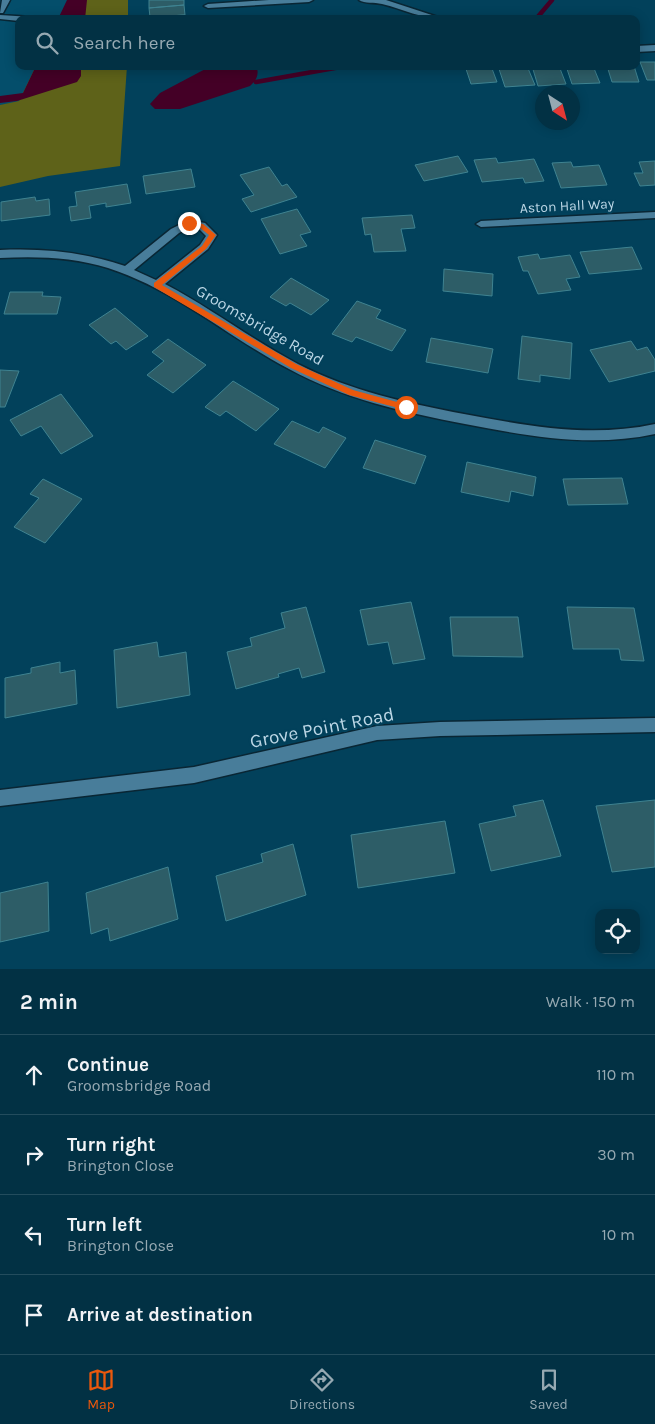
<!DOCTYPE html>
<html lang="en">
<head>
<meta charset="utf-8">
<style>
	body { margin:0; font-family:Karla,sans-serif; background:#0c394b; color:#f1f3f6 }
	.controls { position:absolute; right:15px; bottom:15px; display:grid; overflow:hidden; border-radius:10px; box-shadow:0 2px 12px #0003 }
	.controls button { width:45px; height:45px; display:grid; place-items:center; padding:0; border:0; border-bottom:1px solid #234c5d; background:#023144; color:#f1f3f6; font:25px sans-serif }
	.compass { position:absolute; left:535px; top:85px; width:45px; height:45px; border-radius:50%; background:#023144; box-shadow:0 2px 12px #0003; rotate:144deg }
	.stop { position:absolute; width:15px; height:15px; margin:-11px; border:4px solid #ea580c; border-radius:50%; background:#fff }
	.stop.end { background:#ea580c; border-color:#fff; box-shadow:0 1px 5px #0008 }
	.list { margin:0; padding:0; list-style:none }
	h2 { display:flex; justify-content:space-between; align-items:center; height:65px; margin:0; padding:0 20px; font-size:21px }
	h2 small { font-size:16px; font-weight:400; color:#96a9b2 }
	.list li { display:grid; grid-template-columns:32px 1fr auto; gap:15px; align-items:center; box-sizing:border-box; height:80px; padding:0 20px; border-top:1px solid #234c5d }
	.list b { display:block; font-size:19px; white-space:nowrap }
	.list p { margin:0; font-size:16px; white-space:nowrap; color:#96a9b2 }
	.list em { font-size:16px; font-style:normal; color:#96a9b2 }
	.icon { flex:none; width:28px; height:28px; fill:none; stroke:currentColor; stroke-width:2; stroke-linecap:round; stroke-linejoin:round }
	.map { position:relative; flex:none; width:655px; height:969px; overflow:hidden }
	.search { position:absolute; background:#023144; box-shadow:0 2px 12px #0003; left:15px; right:15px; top:15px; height:55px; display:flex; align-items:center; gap:12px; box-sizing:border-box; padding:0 18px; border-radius:10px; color:#96a9b2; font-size:19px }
	.sheet { height:385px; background:#023144 }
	nav { display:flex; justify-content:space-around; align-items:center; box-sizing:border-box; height:70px; border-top:1px solid #234c5d; background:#023144; font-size:14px; color:#96a9b2 }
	nav a { display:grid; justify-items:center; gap:2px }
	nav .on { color:#ea580c }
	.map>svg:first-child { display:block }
	.built { fill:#044e6b }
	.green { fill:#5e6219 }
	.water { fill:#440026 }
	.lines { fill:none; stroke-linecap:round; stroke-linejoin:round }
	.stream { stroke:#440026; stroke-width:4.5 }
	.building { fill:#2d5d67; stroke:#3f8391 }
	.minor-casing { stroke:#092634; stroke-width:3 }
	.minor { fill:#487d9a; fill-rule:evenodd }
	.route { fill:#ea580c }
	.labels { text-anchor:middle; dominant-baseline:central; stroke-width:4.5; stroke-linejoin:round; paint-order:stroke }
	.far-street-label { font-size:14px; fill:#bbd6e5; stroke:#02415b }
	.street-label { font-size:16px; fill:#bbd6e5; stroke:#02415b }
	.near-street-label { font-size:19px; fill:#bbd6e5; stroke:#02415b }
</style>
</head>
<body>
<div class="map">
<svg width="655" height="969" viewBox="0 0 655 969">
	<rect width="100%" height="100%" fill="#02415b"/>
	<path class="built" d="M0,0H68L59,19H19V66H36L19,102L0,105Z"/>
	<path class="green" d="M68,0H128V19H59Z
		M36,66H127L120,166L48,176L0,187V105L19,101Z"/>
	<path class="water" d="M67,0H87L85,19H58Z
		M36,66H81V76L77,82L17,101L0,103V96L23,93Z
		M211,66H256C260,74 256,81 250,86L180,109H155L150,104L160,93Z"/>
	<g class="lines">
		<path class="stream" d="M536,19L552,0
			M256,82L346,66"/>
	</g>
	<path class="building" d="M149,0H184V5L149,8Z
		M184,5L185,15L150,17L149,8Z
		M185,15V19H150V17Z
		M640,62H655V80H647Z
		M465,66H491L497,82L471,84Z
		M498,66H527L535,85L505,87Z
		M532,66H559L566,84L538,86Z
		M566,66H593L600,83L572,84Z
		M607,66H634L639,82H612Z
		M458,156L468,172L424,181L415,165Z
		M496,158L498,163L534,159L544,181L525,183L523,178L482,182L474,160Z
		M655,161V185L640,186L634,173H643L639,162Z
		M571,162L573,167L599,165L607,185L561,188L552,163Z
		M269,167L282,186L287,184L297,197L251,212L242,199L254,195L240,175Z
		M191,169L195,187L146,194L143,176Z
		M127,184L131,203L106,207V203L89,206L91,218L71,221L69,207L77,206L75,192Z
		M35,197L36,201L49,199L50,215L1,221V202Z
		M297,209L311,232L300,235L307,246L280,254L261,219Z
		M412,215L415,228L401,229L406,251L374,252L371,234L365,235L362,218Z
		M632,247L642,269L589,274L580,252Z
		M538,254L540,259L570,255L580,277L566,279L571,290L538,294L528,271H523L518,257Z
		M444,269L493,274L492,296L443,291Z
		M291,278L329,300L311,315L290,303L286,306L270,297Z
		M10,292H43L42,296L61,297L57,314H4Z
		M357,301L381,310L376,318L406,330L392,351L356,337L352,342L332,334Z
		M115,308L148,336L126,350L116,341L111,344L89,325Z
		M522,336L572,343L570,379L540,375V382L518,379Z
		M431,338L493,349L488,373L426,362Z
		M168,339L206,365L173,393L147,375L164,361L152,352Z
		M631,341L637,350L647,347L655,360V371L609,382L590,350Z
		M0,370L19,371L5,407H0Z
		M233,381L279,409L256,431L226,411L220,416L205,407Z
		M61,394L93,436L61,454L41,426L21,436L10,420Z
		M292,421L319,433L323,427L346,438L325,468L274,444Z
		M375,440L426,456L415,484L363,468Z
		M467,462L536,477L533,496L511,491L509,502L461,492Z
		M622,478L628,504L568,505L563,479Z
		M43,479L82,499L45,543L14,527L39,498L30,494Z
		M411,602L425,659L393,664L388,642L368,645L360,610Z
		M306,607L325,672L302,678L299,668L278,674L279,677L236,689L227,652L252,646L250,638L285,628L281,613Z
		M567,607L634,608L644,661L621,660L619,649H573Z
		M450,617H518L523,657L453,656Z
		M157,642L159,657L186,652L190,695L117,708L114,650Z
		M60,662V673L75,670L77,704L5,718V678L31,673V668Z
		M543,800L561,856L491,871L479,824L516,816L513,806Z
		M655,800V867L612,872L596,806Z
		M445,821L455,873L358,888L351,835Z
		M293,844L306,895L226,921L216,876L263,862L261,854Z
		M168,867L178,919L110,941L108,928L91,934L86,893Z
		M48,882L49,931L0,942V893Z"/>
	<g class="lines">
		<defs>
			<path id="minor" d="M2,0H10L3,13H0Z
				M269,0H313L309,2L208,8L204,6L208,4Z
				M359,0H386L444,19C422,19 403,9 382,4C374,2 365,4 359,0Z
				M0,15L32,17L36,19H19V21L0,19Z
				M655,45V51L636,52V46Z
				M655,212V218L481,227L476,224L481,221Z
				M189,220L205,223L217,235L208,249L165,284C211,308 252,340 298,364C351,391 406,403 464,414C528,426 590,438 655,424V434C590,448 528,436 465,424C403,412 344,399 289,369C228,337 174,289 108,268C73,257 36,256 0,258V250C43,248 84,252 125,266L171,229ZM190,227L198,228L206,236L200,245L156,280L134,270L179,233Z
				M655,718V732L440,736L377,740L194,783L0,806V790L194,767L377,726L440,722Z"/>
		</defs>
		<use href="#minor" class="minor-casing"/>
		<use href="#minor" class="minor"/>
	</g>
	<path class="route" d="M187,221L203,224L216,235L206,249L162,285L296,364L353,390L408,405V410H406L349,395L291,368L154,287V283L202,246L209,235L199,227L187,224Z"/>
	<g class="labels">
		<g class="far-street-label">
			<text transform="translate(567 206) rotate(-3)">Aston Hall Way</text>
		</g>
		<g class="street-label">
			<text transform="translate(260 325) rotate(30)">Groomsbridge Road</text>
		</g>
		<g class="near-street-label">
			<text transform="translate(322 728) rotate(-11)">Grove Point Road</text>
		</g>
	</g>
</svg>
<div class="controls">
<button><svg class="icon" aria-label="locate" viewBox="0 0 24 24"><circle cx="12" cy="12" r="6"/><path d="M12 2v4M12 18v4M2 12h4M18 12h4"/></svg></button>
</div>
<svg class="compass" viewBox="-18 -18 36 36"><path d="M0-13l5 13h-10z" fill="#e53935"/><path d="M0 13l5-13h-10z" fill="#96a9b2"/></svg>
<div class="stop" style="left:406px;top:407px"></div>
<div class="stop end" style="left:189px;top:223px"></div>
<div class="search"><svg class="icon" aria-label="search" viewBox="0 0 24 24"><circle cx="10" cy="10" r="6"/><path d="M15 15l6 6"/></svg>Search here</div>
</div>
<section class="sheet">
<h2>2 min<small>Walk · 150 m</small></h2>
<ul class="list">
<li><svg class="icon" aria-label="ahead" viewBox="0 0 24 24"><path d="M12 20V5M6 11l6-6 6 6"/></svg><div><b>Continue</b><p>Groomsbridge Road</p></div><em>110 m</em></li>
<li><svg class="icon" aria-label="right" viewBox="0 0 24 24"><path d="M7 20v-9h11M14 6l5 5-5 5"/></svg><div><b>Turn right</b><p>Brington Close</p></div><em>30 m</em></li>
<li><svg class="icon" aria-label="left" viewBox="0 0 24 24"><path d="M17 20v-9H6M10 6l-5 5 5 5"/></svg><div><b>Turn left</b><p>Brington Close</p></div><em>10 m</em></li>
<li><svg class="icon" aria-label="arrive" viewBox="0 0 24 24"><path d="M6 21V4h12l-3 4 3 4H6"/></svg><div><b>Arrive at destination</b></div></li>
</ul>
</section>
<nav>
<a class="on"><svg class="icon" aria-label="map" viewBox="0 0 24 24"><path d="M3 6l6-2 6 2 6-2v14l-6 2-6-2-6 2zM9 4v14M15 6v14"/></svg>Map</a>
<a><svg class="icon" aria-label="directions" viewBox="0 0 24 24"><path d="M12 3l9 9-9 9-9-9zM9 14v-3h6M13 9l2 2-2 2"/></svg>Directions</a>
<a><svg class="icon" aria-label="saved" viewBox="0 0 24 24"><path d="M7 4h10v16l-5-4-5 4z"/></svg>Saved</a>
</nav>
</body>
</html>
